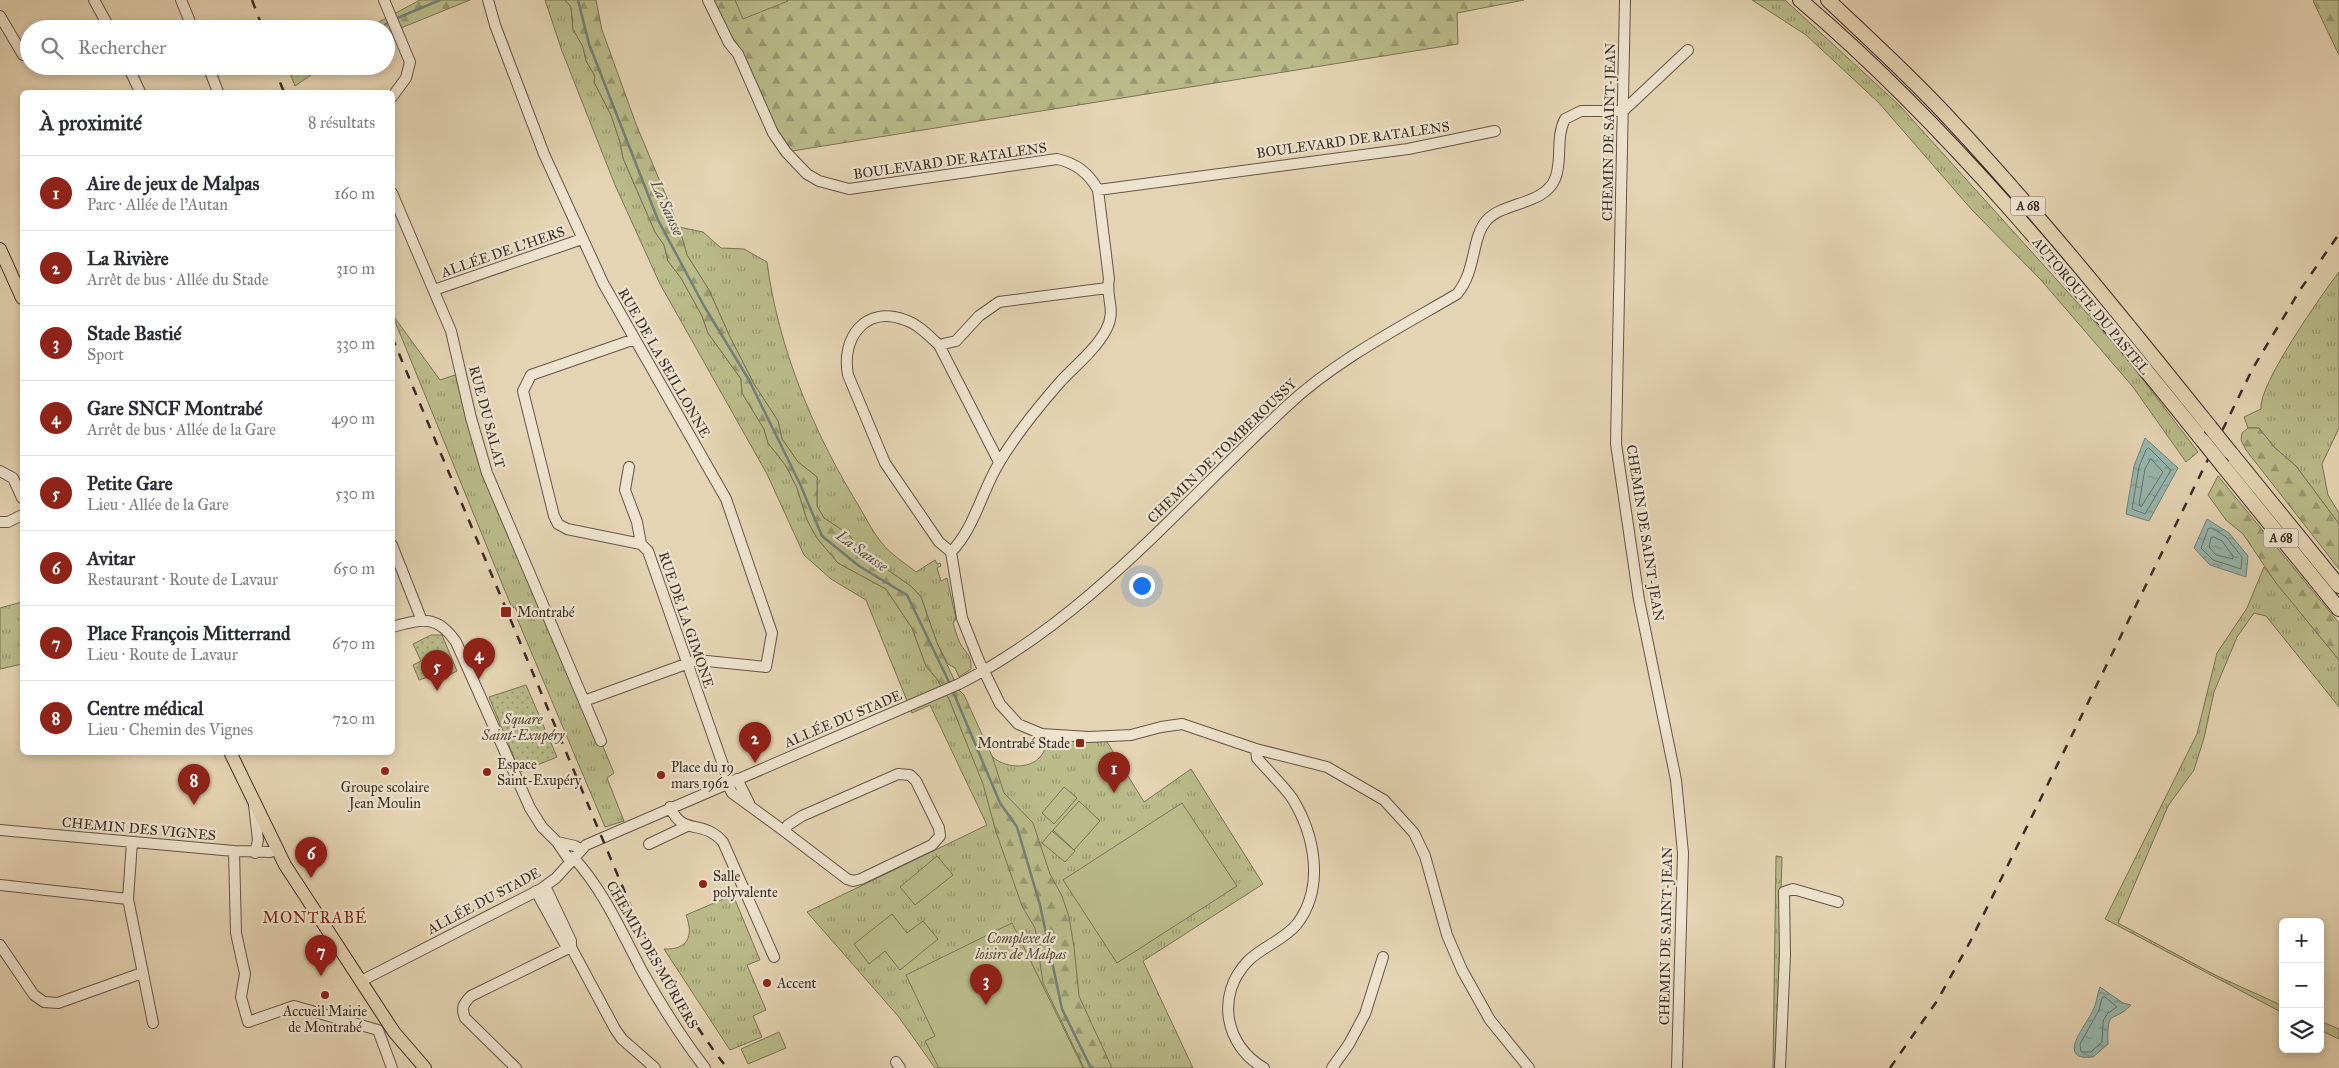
<!DOCTYPE html>
<html lang="fr">
<head>
<meta charset="utf-8">
<style>
	body { margin:0; font-family:"IM FELL Great Primer",serif; background:#f2f2f3; color:#2b2b33 }
	.controls { position:absolute; right:15px; bottom:15px; display:grid; overflow:hidden; border-radius:8px; box-shadow:0 2px 8px #0003 }
	.controls button { width:45px; height:45px; display:grid; place-items:center; padding:0; border:0; border-bottom:1px solid #e1e1e2; background:#fff; color:#2b2b33; font:25px sans-serif }
	.you { position:absolute; left:1141px; top:585px; width:18px; height:18px; margin:-12px; border:4px solid #fff; border-radius:50%; background:#1a73e8; box-shadow:0 0 0 8px #1a73e833 }
	.badge { display:grid; place-items:center; width:32px; height:32px; border-radius:50%; background:#8f2418; color:#fff; font-size:16px; font-weight:700 }
	.pin { position:absolute; translate:-50% -41px; filter:drop-shadow(0 1px 2px #0008) }
	.pin::after { content:''; position:absolute; top:26px; width:18px; height:15px; background:inherit; clip-path:polygon(0 0,100% 0,50% 100%) }
	.list { margin:0; padding:0; list-style:none }
	h2 { display:flex; justify-content:space-between; align-items:center; height:65px; margin:0; padding:0 20px; font-size:21px }
	h2 small { font-size:16px; font-weight:400; color:#7c7c81 }
	.list li { display:grid; grid-template-columns:32px 1fr auto; gap:15px; align-items:center; box-sizing:border-box; height:75px; padding:0 20px; border-top:1px solid #e1e1e2 }
	.list b { display:block; font-size:19px; white-space:nowrap }
	.list p { margin:0; font-size:16px; white-space:nowrap; color:#7c7c81 }
	.list em { font-size:16px; font-style:normal; color:#7c7c81 }
	.icon { flex:none; width:28px; height:28px; fill:none; stroke:currentColor; stroke-width:2; stroke-linecap:round; stroke-linejoin:round }
	.map { position:relative; flex:none; width:2339px; height:1068px; overflow:hidden }
	.search { position:absolute; background:#fff; box-shadow:0 2px 8px #0003; left:20px; top:20px; width:375px; height:55px; display:flex; align-items:center; gap:12px; box-sizing:border-box; padding:0 18px; border-radius:28px; color:#7c7c81; font-size:19px }
	.panel { position:absolute; background:#fff; box-shadow:0 2px 8px #0003; left:20px; top:90px; width:375px; height:665px; border-radius:8px }
	.map>svg:first-child { display:block }
	.grass { fill:url(#grass-tufts); stroke:#797357 }
	.forest { fill:url(#forest-firs); stroke:#797357 }
	.garden { fill:url(#garden-dots); stroke:#797357 }
	.pitch { fill:#b9bb89; stroke:#797357 }
	.water { fill:url(#water-ripples); stroke:#718079 }
	.lines { fill:none; stroke-linecap:round; stroke-linejoin:round }
	.shore { stroke:#68726b; stroke-width:1 }
	.stream { stroke:#718079; stroke-width:2.5 }
	.minor-casing { stroke:#645548; stroke-width:12 }
	.major-casing { stroke:#392b25; stroke-width:14 }
	.highway-casing { stroke:#392b25; stroke-width:16 }
	.minor { stroke:#eee3ce; stroke-width:10 }
	.major { stroke:#e5d4b3; stroke-width:12 }
	.highway { stroke:#e5d4b3; stroke-width:14 }
	.rail { stroke:#392b25; stroke-width:2.5; stroke-dasharray:9 9; stroke-linecap:butt }
	.highway-bridge-casing { stroke:#392b25; stroke-width:16; stroke-linecap:butt }
	.highway-bridge { stroke:#e5d4b3; stroke-width:14 }
	.poi-dot { fill:#8f2418; stroke:#eee3ce; stroke-width:2 }
	.labels { text-anchor:middle; dominant-baseline:central; stroke-width:4.5; stroke-linejoin:round; paint-order:stroke }
	.shield { fill:#eee3ce; stroke:#6f6258; stroke-width:1 }
	.shield-label { font-size:12px; font-weight:bold; fill:#392b25 }
	.street-label { font-size:14px; fill:#392b25; stroke:#eee3ce }
	.poi-label { font-size:14px; fill:#392b25; stroke:#eee3ce; text-anchor:start }
	.park-label { font-size:14px; font-style:italic; fill:#534839; stroke:#eee3ce }
	.water-label { font-size:15px; font-style:italic; fill:#504e48; stroke:#eee3ce }
	.quarter-label { font-size:16px; letter-spacing:1px; fill:#7a1f14; stroke:#eee3ce }
</style>
</head>
<body>
<div class="map">
<svg width="2339" height="1068" viewBox="0 0 2339 1068">
	<defs>
		<pattern id="grass-tufts" width="24" height="20" patternUnits="userSpaceOnUse" patternTransform="scale(1.25)"><rect width="24" height="20" fill="#b9bb89"/><path d="M3 7l-1-3M5 7V3M7 7l1-3M15 17l-1-3M17 17v-4M19 17l1-3" fill="none" stroke="#979870"/></pattern>
		<pattern id="forest-firs" width="22" height="20" patternUnits="userSpaceOnUse" patternTransform="scale(1.25)"><rect width="22" height="20" fill="#b9bb89"/><path d="M5 1l3.5 6h-7zM16 11l3.5 6h-7z" fill="#979870"/></pattern>
		<pattern id="garden-dots" width="8" height="8" patternUnits="userSpaceOnUse" patternTransform="scale(1.25)"><rect width="8" height="8" fill="#b9bb89"/><path d="M2 2h.1M6 6h.1" fill="none" stroke="#979870" stroke-width="1.8" stroke-linecap="round"/></pattern>
		<pattern id="water-ripples" width="26" height="14" patternUnits="userSpaceOnUse" patternTransform="scale(1.25)"><rect width="26" height="14" fill="#96b8b1"/><path d="M2 4q2-2 4 0t4 0M15 11q2-2 4 0t4 0" fill="none" stroke="#7b9690"/></pattern>
	</defs>
	<rect width="100%" height="100%" fill="#e5d4b3"/>
	<filter id="stains"><feTurbulence type="fractalNoise" baseFrequency=".004" numOctaves="4"/><feColorMatrix values="0 0 0 0 .2 0 0 0 0 .09 0 0 0 0 .02 0 0 0 .5 -.17"/></filter>
	<radialGradient id="worn" r=".72"><stop offset=".6" stop-color="#630" stop-opacity="0"/><stop offset="1" stop-color="#630" stop-opacity=".3"/></radialGradient>
	<path class="grass" d="M545,0H565L571,7L573,29L583,47L586,61L595,76L594,82L611,115L620,142L623,158L655,232L664,245L668,261L681,278L702,316L708,333L741,379L742,393L764,429L768,443L786,466L797,488L807,520L817,538L838,563L886,589L912,628L926,666L937,679L949,699L970,751L985,742C987,746 989,753 992,756C1003,768 1029,770 1040,757C1045,752 1047,742 1049,735L1104,737L1144,802L1191,769L1263,884L1143,961L1193,1068H935L898,1016L807,912L987,825L930,705L912,713L866,600L831,579L804,555L767,474L660,284L615,185L562,51Z
		M1752,0H1785L1900,106L2094,321L2128,360L2198,452L2186,462L2133,387L2041,280L1972,210L1879,103L1806,35Z
		M679,227L703,232L721,248L744,249L767,262C778,347 813,431 857,503C865,516 872,531 881,542C890,554 905,563 916,572L935,560L937,564L940,563L941,566L937,568L941,581L947,578L956,619L953,623C955,629 957,637 960,643C965,653 972,654 971,669L959,677L955,668L948,664L937,643L921,597L912,587L862,552L848,534L824,518L817,506V477L798,462L782,439L778,421L754,384L729,335L709,290L687,255Z
		M2339,272V428L2322,464L2328,495L2339,513V524L2296,466L2274,447L2259,428H2248L2244,417L2261,409C2258,385 2322,294 2339,272Z
		M392,314L440,380L461,373L482,457L614,773L607,778L624,821L605,827L516,616L518,614L515,607L512,608Z
		M2264,567L2339,660V707L2266,616L2254,613L2237,637L2214,692L2204,738L2194,770L2168,806L2118,923L2215,975L2283,1006V1013L2105,919L2197,734L2217,653L2247,608Z
		M22,602V664L0,669V608Z
		M1776,856L1782,857L1776,1068H1773Z
		M733,895L760,960L747,965L766,1010L753,1016L762,1037L730,1050L664,949C688,950 694,936 686,915Z
		M2320,1021L2339,1029V1039L2320,1030Z"/>
	<path class="forest" d="M420,0H470L386,34V29H366Z
		M565,0H596L602,30L636,124L679,227L687,255L709,290L729,335L754,384L778,421L782,439L798,462L817,477V506L824,518L848,534L862,552L912,587L921,597L937,643L959,690L964,695L992,756L1004,793L1033,823L1050,874L1062,896L1069,917L1074,947L1079,996L1112,1068H1084L1043,983L1035,928L1022,906L996,832L983,784L949,699L937,679L926,666L912,628L886,589L838,563L817,538L807,520L797,488L786,466L768,443L764,429L742,393L741,379L708,333L702,316L681,278L668,261L664,245L655,232L623,158L620,142L611,115L594,82L595,76L586,61L583,47L573,29L571,7Z
		M708,0H1524L1457,13L1458,44L786,152Z
		M2313,0H2339V55L2315,5Z
		M287,66H324L295,86Z
		M2248,428H2259L2274,447L2296,466L2339,524V569L2246,450L2241,440L2242,433Z
		M2218,476L2339,623V660L2276,583L2243,534L2226,520L2208,495Z"/>
	<path class="garden" d="M431,635H442L457,671L444,678L442,672L419,680L413,665L421,661L413,644Z
		M526,685L557,757L520,772L489,697Z"/>
	<path class="pitch" d="M735,0H787L788,1L743,19Z
		M1064,787L1077,798L1054,824L1042,813Z
		M1079,801L1100,821L1074,850L1053,830Z
		M1182,803L1237,886L1117,963L1063,880Z
		M1052,831L1075,851L1065,862L1042,843Z
		M937,856L953,875L915,905L900,887Z
		M892,914L907,933L923,921L938,939L900,970L885,951L869,964L854,944Z
		M1012,923L1083,1068H939L925,1041L935,1036L906,975Z
		M779,1032L786,1048L748,1064L741,1049Z"/>
	<path class="water" d="M2145,438L2178,468L2149,521L2126,514L2134,466Z
		M2207,519L2229,533L2248,556L2246,577L2210,565L2194,548Z
		M2100,987L2123,1003L2131,1005C2112,1025 2107,1006 2108,1044L2093,1057C2087,1057 2078,1059 2075,1052C2070,1043 2089,1020 2093,1010C2097,1003 2097,994 2100,987Z"/>
	<g class="lines">
		<path class="shore" d="M2149,448L2171,470L2145,514L2132,509L2139,467L2146,450Z
			M2151,459L2163,472L2141,507L2139,504L2145,469Z
			M2212,528L2226,537L2242,557L2241,569L2213,560L2201,548L2208,529Z
			M2214,537L2222,541L2233,556V559L2216,555L2209,547L2211,538Z
			M2105,997L2117,1007L2108,1013L2103,1021L2102,1042L2091,1052H2081L2080,1044L2099,1010L2102,998Z"/>
		<path class="stream" d="M578,0L589,44L658,220L704,306L749,380L800,484L822,536L859,566L907,595L950,684
			M395,19L440,0
			M377,29L390,22
			M295,73L307,66
			M952,689L1000,803L1017,827L1040,905L1062,1009L1091,1068"/>
		<defs>
			<path id="minor" d="M94,0L110,29
				M181,0L193,29
				M384,0L410,62L406,78L392,97
				M488,0L495,25L544,154L603,283L726,499L772,633L766,667L697,660L584,701
				M708,0L729,43L738,54L773,133L786,152L807,174L819,181L849,189L1057,159C1076,163 1089,173 1098,190L1408,149L1495,131
				M1625,0L1616,444L1639,600L1676,780L1683,853L1677,1068
				M0,16L23,55
				M128,66L140,92
				M208,66L218,92
				M392,193L451,331L471,418L487,473L601,741
				M434,290L582,239
				M635,339L531,375L523,391L554,516L558,524L567,529L641,544L648,551L729,782
				M939,345L999,462
				M629,467L625,490L637,522L641,544
				M0,471L13,478L22,498
				M0,522H8L22,515
				M392,545L422,621
				M951,552L962,618L979,661L1000,704L1018,724L1042,734L1089,737L1131,735L1161,727L1182,724L1256,749L1327,767L1384,800L1414,833L1425,856L1447,935L1462,970L1490,1020L1529,1068
				M951,552L939,542L885,463L848,375C841,338 865,305 905,320C918,324 929,336 939,345L956,341L979,316L999,302L1107,288
				M951,552C974,529 982,491 999,463C1016,434 1039,406 1061,381C1076,365 1096,349 1106,330C1117,310 1105,297 1109,279L1098,190
				M392,627C422,619 437,614 456,642L530,808L542,827L557,842L570,861
				M1256,749L1257,758C1268,771 1282,784 1292,798C1315,835 1325,887 1297,924C1284,940 1262,947 1248,961C1215,995 1225,1046 1264,1068
				M737,779L749,803
				M727,783L732,793L784,831L788,825L802,816L898,774L910,775L916,781L939,828L940,836L932,845L861,879L853,881L847,879L784,831
				M254,805L258,840L255,853
				M670,807C683,837 702,818 723,842L774,957
				M0,830L234,851L270,852L276,850
				M132,842L128,899L153,1023
				M557,842L575,846L580,849
				M649,844L687,826
				M234,851L236,933L245,974L241,997L248,1022L294,1006L378,1030L392,1068
				M573,857C604,891 621,931 642,971C661,1005 682,1038 705,1068
				M0,885L128,899
				M545,886L571,941V947L615,1029L622,1039L655,1068
				M536,891L565,944L571,947
				M0,945L34,995L44,1002L58,1003L142,973
				M361,981L541,889L556,878L586,845L959,684C1089,618 1181,504 1287,406C1336,360 1399,328 1457,294C1477,270 1471,237 1487,220C1503,202 1544,205 1555,179C1563,160 1555,138 1565,119L1581,111H1623L1688,50
				M896,1062L900,1068
				M516,1068L465,1018C461,1008 463,1004 471,996L571,947
				M1332,1068L1349,1044L1365,1014L1383,957
				M1780,1068L1785,955L1784,892L1793,889L1838,902"/>
			<path id="major" d="M0,249L22,298
				M230,752L285,865L394,1032L425,1068"/>
			<path id="highway" d="M1800,0C1949,126 2081,289 2203,441
				M1828,0C1868,38 1909,75 1947,116C2040,215 2125,321 2210,427
				M2230,452L2339,586
				M2223,466L2339,609"/>
		</defs>
		<use href="#minor" class="minor-casing"/>
		<use href="#major" class="major-casing"/>
		<use href="#highway" class="highway-casing"/>
		<use href="#minor" class="minor"/>
		<use href="#major" class="major"/>
		<use href="#highway" class="highway"/>
		<path class="rail" d="M252,0L263,29
			M273,66L284,92
			M392,337L631,907C658,964 688,1018 727,1068
			M1890,1068L1937,1001L1970,942L2253,368L2300,290L2339,234"/>
		<defs>
			<path id="highway-bridge" d="M2210,427L2230,452
				M2203,441L2223,466"/>
		</defs>
		<use href="#highway-bridge" class="highway-bridge-casing"/>
		<use href="#highway-bridge" class="highway-bridge"/>
	</g>
	<g class="poi-dot">
		<rect x="500" y="606" width="12" height="12" rx="2.5"/>
		<rect x="1075" y="738" width="10" height="10" rx="2.5"/>
		<circle cx="385" cy="771" r="5"/>
		<circle cx="487" cy="772" r="5"/>
		<circle cx="661" cy="775" r="5"/>
		<circle cx="703" cy="884" r="5"/>
		<circle cx="767" cy="983" r="5"/>
		<circle cx="325" cy="995" r="5"/>
	</g>
	<g class="labels">
		<g class="shield">
			<rect x="2010.5" y="196.5" width="35" height="19" rx="4"/>
			<rect x="2263.5" y="528.5" width="35" height="19" rx="4"/>
		</g>
		<g class="shield-label">
			<text x="2028" y="206">A 68</text>
			<text x="2281" y="538">A 68</text>
		</g>
		<g class="street-label">
			<text transform="translate(1609 132) rotate(-89)">CHEMIN DE SAINT-JEAN</text>
			<text transform="translate(1353 140) rotate(-8)">BOULEVARD DE RATALENS</text>
			<text transform="translate(950 161) rotate(-8)">BOULEVARD DE RATALENS</text>
			<text transform="translate(503 252) rotate(-19)">ALLÉE DE L'HERS</text>
			<text transform="translate(2091 306) rotate(50)">AUTOROUTE DU PASTEL</text>
			<text transform="translate(664 363) rotate(60)">RUE DE LA SEILLONNE</text>
			<text transform="translate(487 417) rotate(75)">RUE DU SALAT</text>
			<text transform="translate(1222 451) rotate(-44)">CHEMIN DE TOMBEROUSSY</text>
			<text transform="translate(1645 533) rotate(81)">CHEMIN DE SAINT-JEAN</text>
			<text transform="translate(686 620) rotate(71)">RUE DE LA GIMONE</text>
			<text transform="translate(843 719) rotate(-23)">ALLÉE DU STADE</text>
			<text transform="translate(139 829) rotate(5)">CHEMIN DES VIGNES</text>
			<text transform="translate(484 901) rotate(-28)">ALLÉE DU STADE</text>
			<text transform="translate(1666 936) rotate(-89)">CHEMIN DE SAINT-JEAN</text>
			<text transform="translate(652 955) rotate(60)">CHEMIN DES MÛRIERS</text>
		</g>
		<g class="poi-label">
			<text x="517" y="612">Montrabé</text>
			<text x="1070" y="743" text-anchor="end">Montrabé Stade</text>
			<text x="497" y="764">Espace<tspan x="497" dy="16">Saint-Exupéry</tspan></text>
			<text x="671" y="767">Place du 19<tspan x="671" dy="16">mars 1962</tspan></text>
			<text x="385" y="787" text-anchor="middle">Groupe scolaire<tspan x="385" dy="16">Jean Moulin</tspan></text>
			<text x="713" y="876">Salle<tspan x="713" dy="16">polyvalente</tspan></text>
			<text x="777" y="983">Accent</text>
			<text x="325" y="1011" text-anchor="middle">Accueil Mairie<tspan x="325" dy="16">de Montrabé</tspan></text>
		</g>
		<g class="park-label">
			<text x="523" y="719">Square<tspan x="523" dy="16">Saint-Exupéry</tspan></text>
			<text x="1021" y="938">Complexe de<tspan x="1021" dy="16">loisirs de Malpas</tspan></text>
		</g>
		<g class="water-label">
			<text transform="translate(667 208) rotate(66)">La Sausse</text>
			<text transform="translate(862 551) rotate(36)">La Sausse</text>
		</g>
		<g class="quarter-label">
			<text x="315" y="917">MONTRABÉ</text>
		</g>
	</g>
	<rect width="100%" height="100%" filter="url(#stains)"/>
	<rect width="100%" height="100%" fill="url(#worn)"/>
</svg>
<div class="controls">
<button>+</button>
<button>−</button>
<button><svg class="icon" aria-label="layers" viewBox="0 0 24 24"><path d="M12 4l9 5-9 5-9-5zM3 14l9 5 9-5"/></svg></button>
</div>
<div class="you"></div>
<div class="pin badge" style="left:1114px;top:793px">1</div>
<div class="pin badge" style="left:755px;top:763px">2</div>
<div class="pin badge" style="left:986px;top:1005px">3</div>
<div class="pin badge" style="left:479px;top:679px">4</div>
<div class="pin badge" style="left:437px;top:691px">5</div>
<div class="pin badge" style="left:311px;top:878px">6</div>
<div class="pin badge" style="left:321px;top:976px">7</div>
<div class="pin badge" style="left:194px;top:805px">8</div>
<div class="search"><svg class="icon" aria-label="search" viewBox="0 0 24 24"><circle cx="10" cy="10" r="6"/><path d="M15 15l6 6"/></svg>Rechercher</div>
<section class="panel">
<h2>À proximité<small>8 résultats</small></h2>
<ul class="list">
<li><span class="badge">1</span><div><b>Aire de jeux de Malpas</b><p>Parc · Allée de l'Autan</p></div><em>160 m</em></li>
<li><span class="badge">2</span><div><b>La Rivière</b><p>Arrêt de bus · Allée du Stade</p></div><em>310 m</em></li>
<li><span class="badge">3</span><div><b>Stade Bastié</b><p>Sport</p></div><em>330 m</em></li>
<li><span class="badge">4</span><div><b>Gare SNCF Montrabé</b><p>Arrêt de bus · Allée de la Gare</p></div><em>490 m</em></li>
<li><span class="badge">5</span><div><b>Petite Gare</b><p>Lieu · Allée de la Gare</p></div><em>530 m</em></li>
<li><span class="badge">6</span><div><b>Avitar</b><p>Restaurant · Route de Lavaur</p></div><em>650 m</em></li>
<li><span class="badge">7</span><div><b>Place François Mitterrand</b><p>Lieu · Route de Lavaur</p></div><em>670 m</em></li>
<li><span class="badge">8</span><div><b>Centre médical</b><p>Lieu · Chemin des Vignes</p></div><em>720 m</em></li>
</ul>
</section>
</div>
</body>
</html>
